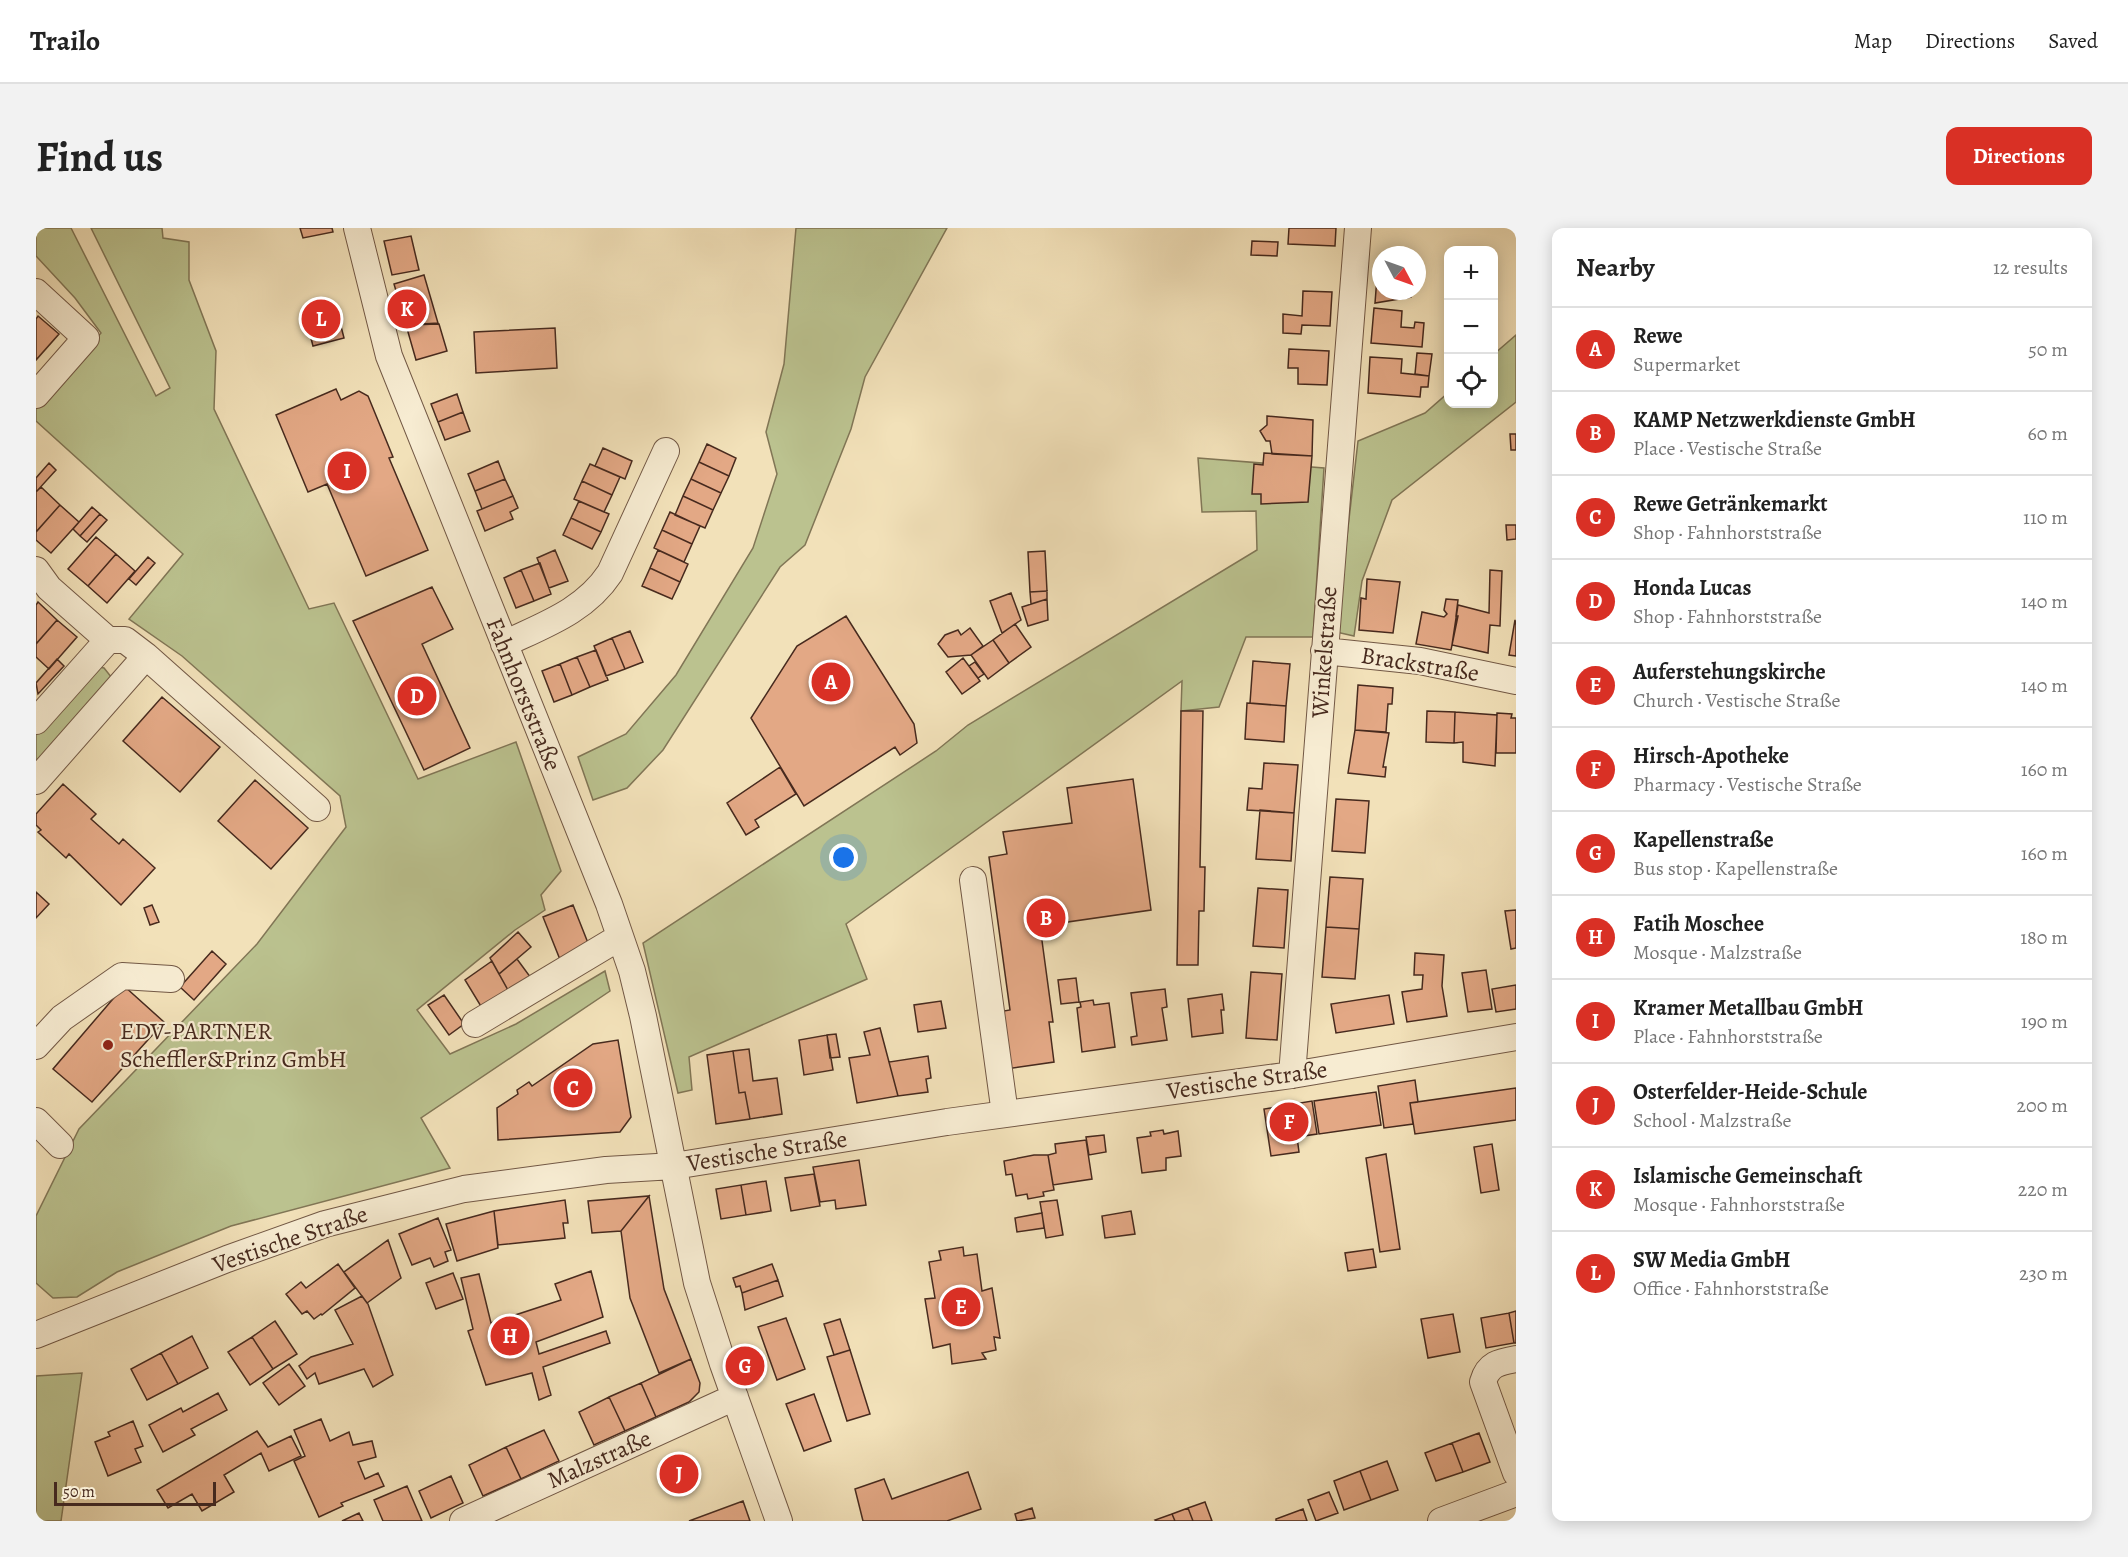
<!DOCTYPE html>
<html lang="en">
<head>
<meta charset="utf-8">
<style>
	body { margin:0; font-family:Alegreya,serif; background:#f2f2f2; color:#222 }
	.controls { position:absolute; right:18px; top:18px; display:grid; overflow:hidden; border-radius:12px; box-shadow:0 3px 15px #0003 }
	.controls button { width:54px; height:54px; display:grid; place-items:center; padding:0; border:0; border-bottom:2px solid #e0e0e0; background:#fff; color:#222; font:30px sans-serif }
	.compass { position:absolute; left:1336px; top:18px; width:54px; height:54px; border-radius:50%; background:#fff; box-shadow:0 3px 15px #0003; rotate:131deg }
	.scale { position:absolute; left:18px; bottom:15px; width:162px; box-sizing:border-box; padding-left:6px; border:3px solid #472a1e; border-top:0; font-size:16px; line-height:21px; white-space:nowrap; color:#472a1e; -webkit-text-stroke:4px #f7ecd2; paint-order:stroke }
	.you { position:absolute; left:808px; top:630px; width:21px; height:21px; margin:-15px; border:4px solid #fff; border-radius:50%; background:#1a73e8; box-shadow:0 0 0 9px #1a73e833 }
	.badge { display:grid; place-items:center; width:39px; height:39px; border-radius:50%; background:#d93025; color:#fff; font-size:20px; font-weight:700 }
	.pin { position:absolute; translate:-50% -50%; border:3px solid #fff; box-shadow:0 2px 6px #0006 }
	.list { margin:0; padding:0; list-style:none }
	h2 { display:flex; justify-content:space-between; align-items:center; height:78px; margin:0; padding:0 24px; font-size:26px }
	h2 small { font-size:20px; font-weight:400; color:#767676 }
	.list li { display:grid; grid-template-columns:39px 1fr auto; gap:18px; align-items:center; box-sizing:border-box; height:84px; padding:0 24px; border-top:2px solid #e0e0e0 }
	.list b { display:block; font-size:22px; white-space:nowrap }
	.list p { margin:0; font-size:20px; white-space:nowrap; color:#767676 }
	.list em { font-size:20px; font-style:normal; color:#767676 }
	.icon { flex:none; width:33px; height:33px; fill:none; stroke:currentColor; stroke-width:2; stroke-linecap:round; stroke-linejoin:round }
	.map { position:relative; flex:none; width:1480px; height:1293px; overflow:hidden; border-radius:12px }
	header { display:flex; align-items:center; gap:36px; box-sizing:border-box; height:84px; padding:0 30px; background:#fff; border-bottom:2px solid #e0e0e0 }
	header strong { font-size:28px }
	nav { display:flex; gap:33px; margin-inline-start:auto; font-size:21px }
	.intro { display:flex; align-items:center; justify-content:space-between; box-sizing:border-box; height:144px; padding:0 36px }
	h1 { margin:0; font-size:42px }
	.button { padding:15px 27px; border-radius:12px; background:#d93025; color:#fff; font-size:21px; font-weight:700 }
	main { display:flex; gap:36px; padding:0 36px }
	aside { flex:1; background:#fff; border-radius:12px; box-shadow:0 3px 15px #0003 }
	.map>svg:first-child { display:block }
	.green { fill:#bbc28f; stroke:#817656; stroke-width:1.5 }
	.building { fill:#e3a885; stroke:#472a1e; stroke-width:1.5 }
	.lines { fill:none; stroke-linecap:round; stroke-linejoin:round }
	.minor-casing { stroke:#725845; stroke-width:28 }
	.minor { stroke:#f7ecd2; stroke-width:26 }
	.poi-dot { fill:#8f2418; stroke:#f7ecd2; stroke-width:2 }
	.labels { text-anchor:middle; dominant-baseline:central; stroke-width:4.5; stroke-linejoin:round; paint-order:stroke }
	.street-label { font-size:24px; fill:#472a1e; stroke:#f7ecd2 }
	.poi-label { font-size:24px; fill:#472a1e; stroke:#f7ecd2; text-anchor:start }
</style>
</head>
<body>
<header>
<strong>Trailo</strong>
<nav><a>Map</a><a>Directions</a><a>Saved</a></nav>
</header>
<div class="intro"><h1>Find us</h1><a class="button">Directions</a></div>
<main>
<div class="map">
<svg width="1480" height="1293" viewBox="0 0 1480 1293">
	<rect width="100%" height="100%" fill="#f2e1b9"/>
	<filter id="stains"><feTurbulence type="fractalNoise" baseFrequency=".00333" numOctaves="4"/><feColorMatrix values="0 0 0 0 .2 0 0 0 0 .09 0 0 0 0 .02 0 0 0 .5 -.17"/></filter>
	<radialGradient id="worn" r=".72"><stop offset=".6" stop-color="#630" stop-opacity="0"/><stop offset="1" stop-color="#630" stop-opacity=".3"/></radialGradient>
	<path class="green" d="M0,0H35L120,168L134,160L55,0H126L127,10L153,14V52L180,123L178,181L273,381L298,375L382,551L480,514L525,643L505,667L509,682L479,702L381,782L414,826L480,796L569,743L574,763L385,890L414,940L195,998L81,1044L41,1069L17,1070L0,1055V988L43,901L221,716L310,599L304,568L146,428L93,391L147,326L0,193V179L65,105L39,70L0,28Z
		M760,0H911L829,149L815,201L769,317L744,339L627,522L591,560L557,572L542,529L590,506L640,447L717,320L741,246L730,204L748,136Z
		M1480,107V174L1356,272L1326,353L1318,408L1300,404L1322,213L1389,185L1412,165V176H1458V126Z
		M1162,230L1288,240L1277,409H1210L1183,479L1145,483L1146,453L810,696L831,751L653,829L656,862L642,865L607,715L900,523L932,497L1221,322L1220,283L1166,284Z
		M63,439L68,440L76,450L0,541V504Z
		M46,1145L25,1293H0V1148Z"/>
	<path class="building" d="M264,0H296L297,4L267,10Z
		M1253,0H1300L1299,18L1252,16Z
		M375,8L383,42L356,47L348,13Z
		M1216,13L1242,14L1241,28L1215,27Z
		M1342,37H1345V63H1376L1375,69L1339,75Z
		M388,47L402,95L370,97L358,56Z
		M1267,63L1296,64L1294,98L1266,97L1265,106L1247,105V86L1266,88Z
		M299,75L308,110L277,118L268,83Z
		M1338,80L1366,83L1365,99L1378,100L1379,94L1388,95L1386,119L1335,115Z
		M2,88L23,106L0,132V91Z
		M403,96L411,123L380,132L370,97Z
		M519,100L521,140L440,145L438,104Z
		M1253,121L1293,123L1291,157L1262,156V140H1252Z
		M1381,125L1396,126L1393,148L1379,146Z
		M1334,129L1366,131L1365,145L1393,148L1392,159H1385L1384,169L1332,165Z
		M300,161L305,172L323,163L332,168L357,229L353,230L392,322L330,348L291,256L272,264L240,187Z
		M421,166L427,184L402,194L395,176Z
		M427,184L434,203L409,212L402,194Z
		M1231,188L1277,192L1276,228L1236,226L1234,213H1230L1224,203L1231,197Z
		M1474,206H1480V222H1475Z
		M671,216L700,230L693,248L663,234Z
		M567,220L596,233L589,251L559,238Z
		M1228,225L1276,228L1272,274L1225,276V266H1216L1218,236L1227,237Z
		M462,233L469,251L439,263L432,246Z
		M663,234L693,248L685,265L655,251Z
		M13,235L20,242L0,264V250Z
		M554,236L584,249L576,267L546,253Z
		M469,251L477,268L446,281L439,263Z
		M655,251L685,265L677,282L647,268Z
		M546,253L576,267L568,284L538,271Z
		M5,259L24,277L0,304V264Z
		M477,268L482,280L474,284L477,291L449,303L441,283Z
		M647,268L677,282L669,300L639,287Z
		M543,273L573,286L565,304L535,290Z
		M24,277L43,294L15,325L0,312V304Z
		M56,279L64,286L44,308L37,301Z
		M634,284L664,298L656,316L626,302Z
		M64,286L71,292L51,314L44,308Z
		M535,290L565,304L556,321L527,307Z
		M1470,297H1480V311L1471,312Z
		M626,302L656,316L648,334L618,320Z
		M60,309L80,326L52,358L32,341Z
		M519,322L532,353L513,360L501,330Z
		M622,322L652,336L644,354L614,340Z
		M1009,323L1011,363L994,364L992,324Z
		M80,326L99,343L71,375L52,358Z
		M112,329L119,335L100,357L93,351Z
		M504,335L515,366L498,373L485,342Z
		M614,340L644,354L636,371L606,358Z
		M485,342L498,373L480,380L468,350Z
		M1454,342L1466,343L1464,398L1454,397L1452,425L1416,417L1422,377L1453,385Z
		M1331,351L1364,354L1357,405L1323,402L1325,370L1330,371Z
		M396,359L417,401L386,416L434,520L388,542L317,393Z
		M1011,363V371L995,376L994,364Z
		M975,365L985,392L966,405L954,373Z
		M1011,371L1012,392L992,398L986,379Z
		M1410,371L1422,372L1420,388H1422L1415,422L1380,416L1386,384L1408,389L1411,386L1408,382Z
		M2,374L21,392L0,416V377Z
		M810,388L878,496L881,515L864,527L859,519L768,578L715,490L761,418Z
		M21,392L41,409L13,441L0,429V416Z
		M1479,392L1480,397V428L1473,427Z
		M979,396L995,419L973,435L957,412Z
		M934,400L947,418L935,427L912,429L902,416L909,407L922,402L925,407Z
		M594,403L607,434L589,441L576,410Z
		M576,410L589,441L570,448L558,418Z
		M957,412L973,435L952,451L935,427Z
		M560,422L572,452L554,459L541,429Z
		M541,429L554,459L536,467L524,436Z
		M927,430L944,453L926,466L910,444Z
		M21,431L28,438L2,466L0,455Z
		M1217,433L1254,436L1250,478L1214,475Z
		M939,434L948,446L942,450L933,438Z
		M524,436L536,467L518,474L506,443Z
		M1322,457L1357,460L1356,476H1352L1350,504L1319,502Z
		M126,469L184,519L144,564L87,513Z
		M1211,475L1250,478L1248,514L1209,511Z
		M1145,483H1167L1164,639H1169L1168,683H1163L1162,737H1141Z
		M1391,483L1419,484L1418,515L1390,514Z
		M1419,484L1461,487L1459,538L1427,534V514L1418,515Z
		M1461,485L1476,486L1475,490H1480V525H1460Z
		M1319,502L1353,505L1347,539H1350L1349,549L1312,545Z
		M1228,535L1262,537L1258,585L1211,582L1213,560L1226,561Z
		M744,539L760,566L719,592L723,599L710,607L691,575Z
		M1097,551L1115,682L1004,698L1017,794H1013L1018,834L970,841L962,784L974,782L953,629L971,626L967,604L1036,595L1031,560Z
		M219,552L272,600L235,641L182,593Z
		M27,556L60,586L55,591L83,616L87,611L119,640L85,677L33,626L30,630L2,604L5,602L0,597V586Z
		M1300,571L1333,573L1329,625L1296,623Z
		M1224,582L1258,585L1255,633L1220,631Z
		M1294,649L1327,651L1323,701L1290,699Z
		M1222,660L1252,662L1248,720L1217,718Z
		M0,664L13,676L0,690Z
		M116,677L123,694L114,697L108,680Z
		M537,677L552,715L525,734L507,689Z
		M1480,682V720L1475,721L1469,683Z
		M1290,699L1323,701L1319,751L1286,749Z
		M482,704L495,719L463,746L454,730Z
		M176,723L190,736L158,772L144,759Z
		M1379,725L1408,727L1406,758L1411,788L1371,794L1366,764L1386,761L1387,747H1378Z
		M481,731L495,750L473,764L463,746Z
		M456,733L473,764L446,780L429,752Z
		M1450,742L1456,781L1432,784L1426,745Z
		M1215,744L1246,746L1241,812L1210,810Z
		M1040,750L1043,774L1025,776L1022,752Z
		M1480,757V781L1460,784L1456,761Z
		M88,758L128,794L56,874L17,841Z
		M1129,761L1131,779L1126,780L1131,812L1096,817L1095,809L1101,808L1095,765Z
		M1186,766L1188,782H1185L1187,805L1156,809L1152,771Z
		M408,767L428,796L413,807L392,777Z
		M1353,767L1358,796L1300,805L1295,776Z
		M1057,772L1058,777L1073,775L1079,819L1046,824L1041,780L1045,779L1044,774Z
		M905,773L910,800L882,804L878,777Z
		M844,800L862,868L821,875L813,830L834,827L828,804Z
		M800,806L804,829L794,830L791,807Z
		M791,807L797,842L768,847L763,812Z
		M582,812L595,889L584,904L462,912L461,880L482,866L481,862L493,854L496,858L557,816Z
		M713,821L717,853L741,850L746,886L714,891L709,864L703,865L697,823Z
		M697,823L703,865L709,864L714,891L680,896L671,827Z
		M892,828L895,850L890,851L892,864L862,868L853,834Z
		M1379,852L1382,874L1374,875L1377,896L1348,900L1342,858Z
		M1480,860V892L1379,906L1374,875Z
		M1340,864L1345,897L1283,906L1278,873Z
		M1276,873L1281,906L1261,909L1263,924L1235,928L1228,881Z
		M1127,902L1128,906L1142,903L1145,928L1130,930V942L1106,945L1101,910L1115,908L1114,904Z
		M1068,907L1070,924L1053,927L1050,909Z
		M1050,912L1056,951L1017,957L1012,927L1020,925L1019,916Z
		M1456,916L1463,962L1445,965L1438,919Z
		M1350,926L1364,1021L1344,1024L1330,930Z
		M998,927H1012L1018,962L1007,964L1008,968L992,971L991,966L980,968L976,946L970,947L968,933Z
		M823,932L830,977L800,981L799,972L784,974L777,939Z
		M778,946L784,978L755,983L749,950Z
		M730,953L735,983L710,987L705,957Z
		M705,957L710,987L685,991L680,961Z
		M613,968L628,1061L655,1131L623,1145L594,1070L585,1003Z
		M613,968L585,1003L556,1005L552,973Z
		M529,972L532,995H527L529,1010L462,1017L458,983Z
		M1021,972L1027,1007L1010,1010L1004,974Z
		M458,983L462,1020L421,1033L410,996Z
		M1095,983L1099,1006L1069,1010L1066,988Z
		M1006,985L1008,1000L981,1004L979,990Z
		M402,990L415,1022L409,1024L412,1033L398,1039L394,1030L376,1037L363,1006Z
		M352,1012L365,1050L331,1075L308,1044Z
		M927,1019L928,1028L941,1026L946,1063L956,1060L964,1110L958,1109L960,1122L946,1125L950,1131L916,1136L914,1116L897,1120L889,1071L899,1070L893,1034L905,1032L903,1023Z
		M1337,1021L1340,1039L1312,1043L1309,1025Z
		M302,1036L319,1060L286,1087L285,1086L278,1091L271,1083L266,1086L250,1066L265,1054L270,1060Z
		M736,1036L742,1052L706,1065L704,1058L700,1059L697,1050Z
		M555,1043L567,1089L500,1114L503,1126L570,1103L574,1115L507,1139L515,1167L503,1172L496,1145L450,1157L432,1103L437,1101L425,1050L443,1046L455,1095L525,1072L519,1056Z
		M417,1045L427,1071L400,1081L390,1055Z
		M742,1052L747,1068L709,1082L706,1065Z
		M326,1068L332,1076L357,1147L337,1159L328,1141L283,1156L279,1145L271,1151L263,1138L275,1129L317,1116L299,1082Z
		M1480,1083V1115H1478L1473,1085Z
		M1473,1085L1478,1115L1450,1120L1445,1090Z
		M1417,1086L1424,1124L1392,1130L1385,1091Z
		M750,1090L769,1141L741,1152L722,1099Z
		M804,1091L814,1122L798,1127L788,1096Z
		M239,1093L261,1126L237,1141L216,1109Z
		M156,1108L172,1140L142,1156L125,1125Z
		M216,1109L237,1141L214,1157L192,1124Z
		M814,1122L834,1186L811,1193L791,1129Z
		M125,1125L142,1156L111,1172L95,1141Z
		M655,1131L664,1155L663,1164L653,1174L620,1189L605,1155Z
		M253,1136L269,1158L243,1177L227,1155Z
		M605,1155L620,1189L589,1203L573,1169Z
		M182,1165L191,1182L155,1201L159,1207L127,1224L113,1197L145,1180L147,1184Z
		M778,1166L795,1213L768,1223L750,1176Z
		M573,1169L589,1203L558,1217L543,1184Z
		M285,1191L294,1213L313,1204L317,1217L336,1213L340,1229L322,1234L329,1251L342,1245L348,1258L305,1275L307,1278L283,1289L258,1233L269,1228L258,1202Z
		M97,1193L107,1218L99,1221L105,1234L72,1248L59,1214L74,1208L72,1204Z
		M508,1202L523,1233L485,1251L470,1219Z
		M221,1203L232,1219L255,1208L265,1228L233,1243L225,1225L188,1247L198,1264L166,1283L156,1266L132,1280L121,1262Z
		M1443,1205L1454,1234L1427,1244L1416,1215Z
		M1416,1215L1427,1244L1400,1253L1389,1225Z
		M470,1219L485,1251L447,1268L433,1237Z
		M1351,1233L1362,1262L1335,1272L1324,1243Z
		M1324,1243L1335,1272L1308,1282L1298,1253Z
		M932,1244L945,1281L911,1293H827L819,1261L848,1251L856,1271Z
		M415,1248L427,1275L395,1290L383,1263Z
		M371,1258L386,1293H347L338,1272Z
		M1293,1264L1302,1285L1280,1293L1272,1272Z
		M707,1273L714,1293H653Z
		M1169,1274L1176,1293H1157L1152,1280Z
		M996,1280L999,1290L981,1293L979,1286Z
		M1152,1280L1157,1293H1139L1136,1286Z
		M1267,1281L1271,1293H1240V1291Z
		M323,1285L327,1293H306Z
		M1136,1286L1139,1293H1120L1119,1292Z"/>
	<g class="lines">
		<defs>
			<path id="minor" d="M321,0L353,128L573,676L596,743L607,788L661,1055L687,1136L743,1293
				M0,64L50,110L0,167
				M0,342L13,360L72,412
				M468,416C508,397 549,383 574,345L630,223
				M1288,423L1384,433L1480,453
				M110,428L281,580
				M0,493L72,412H89L110,428L0,553
				M937,652L969,886
				M439,796L584,709
				M0,818L26,790L86,748L135,751
				M1256,847L1322,0
				M0,893L24,917
				M0,1107L191,1031L289,996L428,961L570,942L638,938L911,894L1256,847L1480,809
				M1480,1131C1463,1134 1452,1136 1447,1154L1480,1245
				M427,1293L699,1169
				M1405,1293L1480,1265"/>
		</defs>
		<use href="#minor" class="minor-casing"/>
		<use href="#minor" class="minor"/>
	</g>
	<circle class="poi-dot" cx="72" cy="817" r="6"/>
	<g class="labels">
		<g class="street-label">
			<text transform="translate(1288 424) rotate(-86)">Winkelstraße</text>
			<text transform="translate(1384 436) rotate(9)">Brackstraße</text>
			<text transform="translate(488 466) rotate(68)">Fahnhorststraße</text>
			<text transform="translate(1211 852) rotate(-8)">Vestische Straße</text>
			<text transform="translate(731 923) rotate(-9)">Vestische Straße</text>
			<text transform="translate(254 1011) rotate(-19)">Vestische Straße</text>
			<text transform="translate(563 1231) rotate(-24)">Malzstraße</text>
		</g>
		<g class="poi-label">
			<text x="84" y="803">EDV-PARTNER<tspan x="84" dy="28">Scheffler&amp;Prinz GmbH</tspan></text>
		</g>
	</g>
	<rect width="100%" height="100%" filter="url(#stains)"/>
	<rect width="100%" height="100%" fill="url(#worn)"/>
</svg>
<div class="controls">
<button>+</button>
<button>−</button>
<button><svg class="icon" aria-label="locate" viewBox="0 0 24 24"><circle cx="12" cy="12" r="6"/><path d="M12 2v4M12 18v4M2 12h4M18 12h4"/></svg></button>
</div>
<svg class="compass" viewBox="-18 -18 36 36"><path d="M0-13l5 13h-10z" fill="#e53935"/><path d="M0 13l5-13h-10z" fill="#767676"/></svg>
<div class="scale">50 m</div>
<div class="you"></div>
<div class="pin badge" style="left:795px;top:454px">A</div>
<div class="pin badge" style="left:1010px;top:690px">B</div>
<div class="pin badge" style="left:537px;top:860px">C</div>
<div class="pin badge" style="left:381px;top:468px">D</div>
<div class="pin badge" style="left:925px;top:1079px">E</div>
<div class="pin badge" style="left:1253px;top:894px">F</div>
<div class="pin badge" style="left:709px;top:1138px">G</div>
<div class="pin badge" style="left:474px;top:1108px">H</div>
<div class="pin badge" style="left:311px;top:243px">I</div>
<div class="pin badge" style="left:643px;top:1246px">J</div>
<div class="pin badge" style="left:371px;top:81px">K</div>
<div class="pin badge" style="left:285px;top:91px">L</div>
</div>
<aside>
<h2>Nearby<small>12 results</small></h2>
<ul class="list">
<li><span class="badge">A</span><div><b>Rewe</b><p>Supermarket</p></div><em>50 m</em></li>
<li><span class="badge">B</span><div><b>KAMP Netzwerkdienste GmbH</b><p>Place · Vestische Straße</p></div><em>60 m</em></li>
<li><span class="badge">C</span><div><b>Rewe Getränkemarkt</b><p>Shop · Fahnhorststraße</p></div><em>110 m</em></li>
<li><span class="badge">D</span><div><b>Honda Lucas</b><p>Shop · Fahnhorststraße</p></div><em>140 m</em></li>
<li><span class="badge">E</span><div><b>Auferstehungskirche</b><p>Church · Vestische Straße</p></div><em>140 m</em></li>
<li><span class="badge">F</span><div><b>Hirsch-Apotheke</b><p>Pharmacy · Vestische Straße</p></div><em>160 m</em></li>
<li><span class="badge">G</span><div><b>Kapellenstraße</b><p>Bus stop · Kapellenstraße</p></div><em>160 m</em></li>
<li><span class="badge">H</span><div><b>Fatih Moschee</b><p>Mosque · Malzstraße</p></div><em>180 m</em></li>
<li><span class="badge">I</span><div><b>Kramer Metallbau GmbH</b><p>Place · Fahnhorststraße</p></div><em>190 m</em></li>
<li><span class="badge">J</span><div><b>Osterfelder-Heide-Schule</b><p>School · Malzstraße</p></div><em>200 m</em></li>
<li><span class="badge">K</span><div><b>Islamische Gemeinschaft</b><p>Mosque · Fahnhorststraße</p></div><em>220 m</em></li>
<li><span class="badge">L</span><div><b>SW Media GmbH</b><p>Office · Fahnhorststraße</p></div><em>230 m</em></li>
</ul>
</aside>
</main>
</body>
</html>
